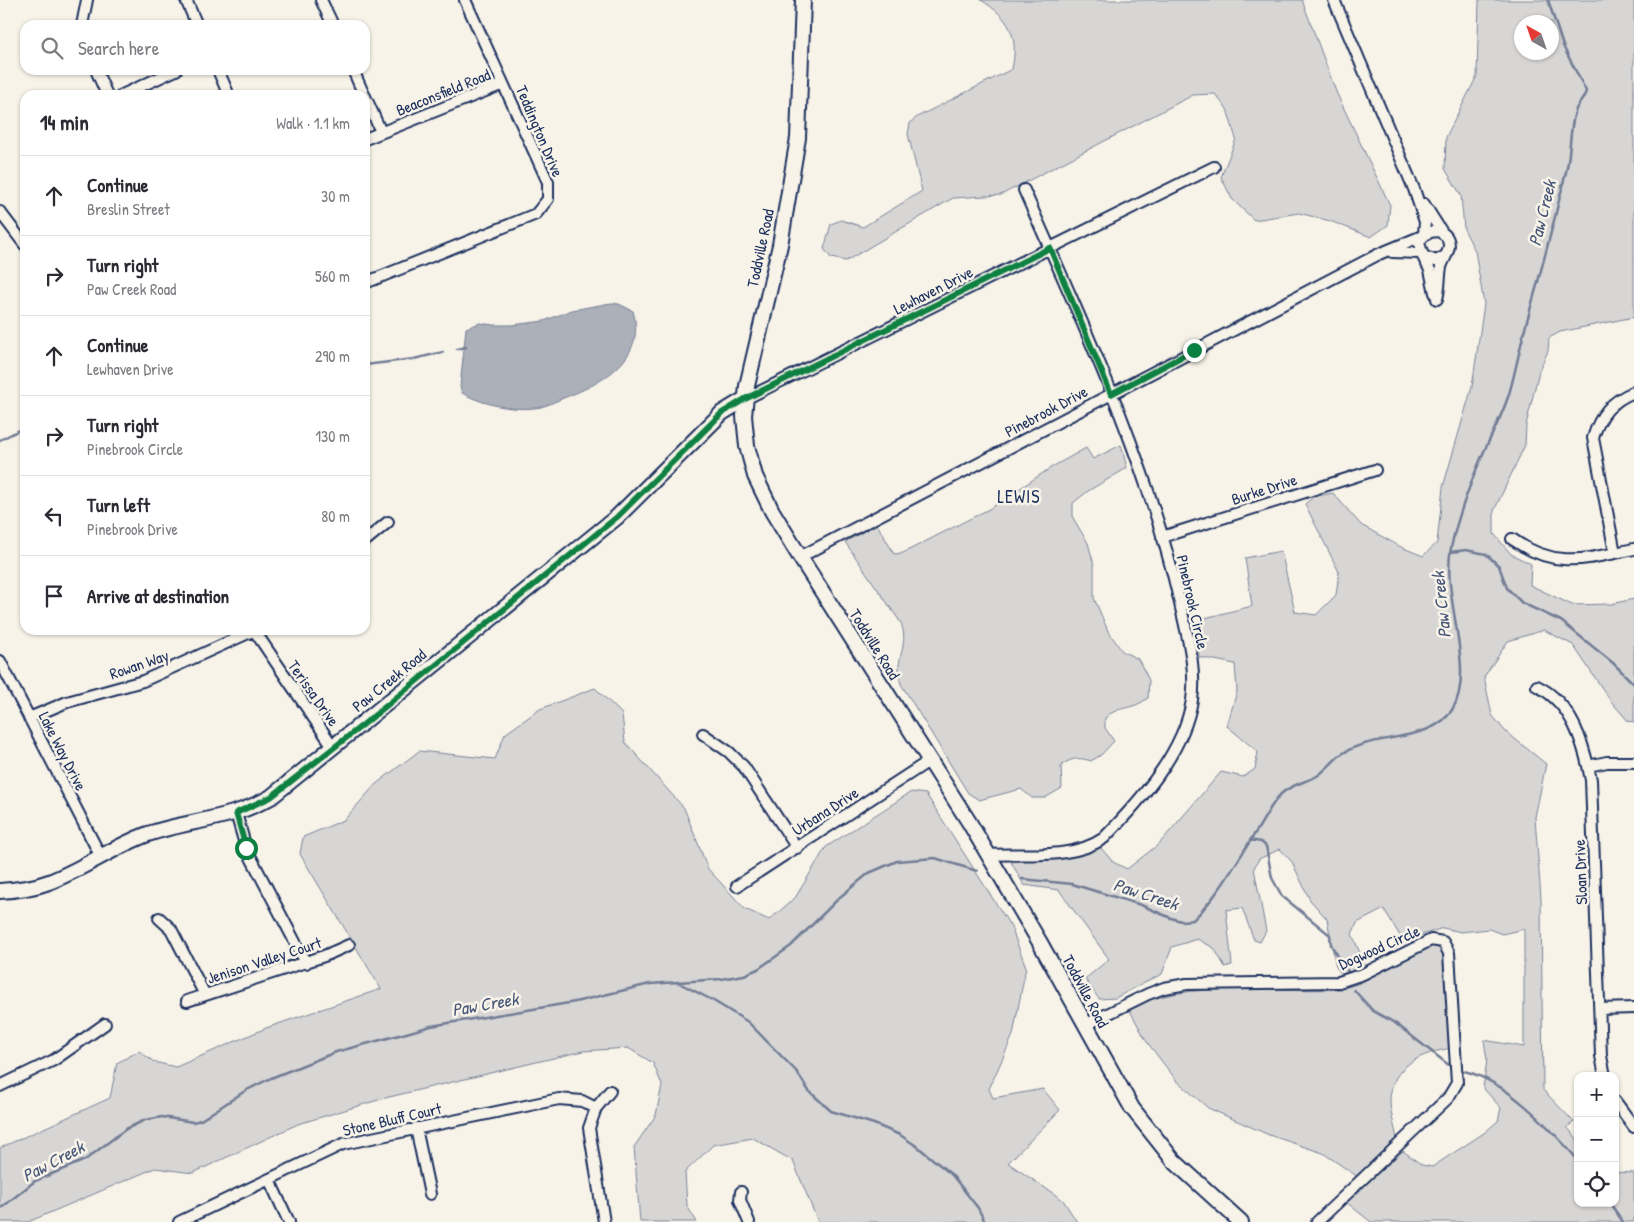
<!DOCTYPE html>
<html lang="en">
<head>
<meta charset="utf-8">
<style>
	body { margin:0; font-family:"Patrick Hand",sans-serif; background:#f7f7f7; color:#2b2b33 }
	.controls { position:absolute; right:15px; bottom:15px; display:grid; overflow:hidden; border-radius:10px; box-shadow:0 1px 4px #0004 }
	.controls button { width:45px; height:45px; display:grid; place-items:center; padding:0; border:0; border-bottom:1px solid #e1e1e2; background:#fff; color:#2b2b33; font:25px sans-serif }
	.compass { position:absolute; left:1514px; top:15px; width:45px; height:45px; border-radius:50%; background:#fff; box-shadow:0 1px 4px #0004; rotate:320deg }
	.stop { position:absolute; width:15px; height:15px; margin:-11px; border:4px solid #0b8043; border-radius:50%; background:#fff }
	.stop.end { background:#0b8043; border-color:#fff; box-shadow:0 1px 5px #0008 }
	.list { margin:0; padding:0; list-style:none }
	h2 { display:flex; justify-content:space-between; align-items:center; height:65px; margin:0; padding:0 20px; font-size:21px }
	h2 small { font-size:16px; font-weight:400; color:#7c7c81 }
	.list li { display:grid; grid-template-columns:32px 1fr auto; gap:15px; align-items:center; box-sizing:border-box; height:80px; padding:0 20px; border-top:1px solid #e1e1e2 }
	.list b { display:block; font-size:19px; white-space:nowrap }
	.list p { margin:0; font-size:16px; white-space:nowrap; color:#7c7c81 }
	.list em { font-size:16px; font-style:normal; color:#7c7c81 }
	.icon { flex:none; width:28px; height:28px; fill:none; stroke:currentColor; stroke-width:2; stroke-linecap:round; stroke-linejoin:round }
	.map { position:relative; flex:none; width:1634px; height:1222px; overflow:hidden }
	.search { position:absolute; background:#fff; box-shadow:0 1px 4px #0004; left:20px; top:20px; width:350px; height:55px; display:flex; align-items:center; gap:12px; box-sizing:border-box; padding:0 18px; border-radius:15px; color:#7c7c81; font-size:19px }
	.panel { position:absolute; background:#fff; box-shadow:0 1px 4px #0004; left:20px; top:90px; width:350px; height:545px; border-radius:15px }
	.map>svg:first-child { display:block }
	.green { fill:#d7d6d4; stroke:#798299; fill-rule:evenodd }
	.water { fill:#acb0b9; stroke:#727c95 }
	.lines { fill:none; stroke-linecap:round; stroke-linejoin:round }
	.stream { stroke:#727c95; stroke-width:2.5 }
	.street-casing { stroke:#1b2f5e; stroke-width:14 }
	.secondary-casing { stroke:#1b2f5e; stroke-width:18 }
	.street { stroke:#f7f3e8; stroke-width:10 }
	.secondary { stroke:#f7f3e8; stroke-width:14 }
	.route { stroke:#0b8043; stroke-width:6 }
	.labels { text-anchor:middle; dominant-baseline:central; stroke-width:5; stroke-linejoin:round; paint-order:stroke }
	.street-label { font-size:16px; fill:#1b2f5e; stroke:#f7f3e8 }
	.water-label { font-size:18px; font-style:italic; fill:#465679; stroke:#f7f3e8 }
	.neighbourhood-label { font-size:18px; letter-spacing:1px; fill:#1b2f5e; stroke:#f7f3e8 }
</style>
</head>
<body>
<div class="map">
<svg width="1634" height="1222" viewBox="0 0 1634 1222">
	<rect width="100%" height="100%" fill="#f7f3e8"/>
	<filter id="ink" filterUnits="userSpaceOnUse"><feTurbulence type="fractalNoise" baseFrequency=".02" numOctaves="2"/><feDisplacementMap in="SourceGraphic" scale="10" xChannelSelector="R" yChannelSelector="G"/><feConvolveMatrix kernelMatrix="1 2 1 2 8 2 1 2 1" color-interpolation-filters="sRGB"/></filter>
	<g filter="url(#ink)">
		<path class="green" d="M981,0H1302L1337,94L1390,205L1388,225L1371,237L1330,221L1299,213L1254,220L1232,199L1221,177L1236,139L1227,109L1215,94L1193,95L1001,195L953,198L846,261L831,258L824,249L831,224L841,220L863,227L922,191L908,134L910,123L917,117L1012,69C1019,36 1010,18 981,0Z
			M1479,0H1634V317L1560,332L1549,338L1548,351L1539,371L1526,425L1525,445L1494,511V534L1511,554L1531,564L1530,585L1572,605L1611,604L1634,599V722L1628,721L1610,700L1573,645L1544,630L1508,641L1484,677L1492,715L1505,731L1546,764L1535,817L1541,899L1543,1090L1574,1122L1567,1127L1578,1140V1203H1615V1172L1634,1173V1222H1371L1346,1202L1403,1151L1422,1165L1432,1167L1484,1133L1498,1121L1501,1108L1483,1088L1487,1060L1484,1040L1524,1047V929L1502,934L1489,929L1461,932L1443,928L1403,941L1384,909L1357,923L1352,934L1366,967L1343,976L1336,967L1327,919L1310,900L1292,862L1280,849L1259,859L1254,868L1266,931L1260,942L1254,940L1242,908L1226,910L1232,965L1225,967L1214,948L1197,939L1172,947L1162,974L1115,998L1099,999L1085,979L1109,959L1059,890L1024,885L1011,862L1069,856L1100,847L1113,862L1127,869L1159,844L1221,772L1243,777L1255,769L1258,752L1227,726L1237,691L1235,664L1199,657L1196,631L1201,619L1252,606L1245,558L1281,551L1295,612L1316,615L1336,595L1339,572L1305,504L1313,497L1333,493L1361,525L1401,547L1423,556L1437,543L1443,487L1472,387L1484,304L1475,251L1464,229L1461,195L1445,169L1446,137L1477,76ZM1522,22H1552V52H1522Z
			M1121,445L1127,468L1088,491L1073,503V518L1088,543L1094,565V598L1108,631L1122,651L1138,659L1149,680L1148,698C1132,711 1118,705 1105,718V728L1114,741L1101,755L1091,761C1080,757 1070,758 1061,766L1062,788L1045,798H1032L1021,789L979,800L968,793L901,684C893,658 910,648 901,623L845,542L877,524L894,554L903,553L989,509L1052,467L1086,448L1093,459Z
			M595,688L622,714L625,742L684,808L708,869L745,909L769,920L795,898L826,847L911,792L926,794L1011,927L1026,967L1013,1035L989,1089L993,1098L1043,1089L1060,1110L1008,1163L1063,1200L1077,1222H818L793,1161L753,1138L713,1145L685,1172L687,1206L697,1222H640L634,1147L656,1115L662,1085L653,1063L628,1048L583,1051L385,1098L298,1124L193,1173L155,1168L28,1222H0V1148L110,1098L117,1063L139,1051L154,1062L176,1067L266,1028L381,989L300,854L303,837L344,820L376,784L419,751L495,759L505,734L540,709Z
			M1434,946L1440,949L1444,957L1452,1048C1422,1053 1391,1065 1390,1100C1390,1113 1395,1127 1397,1139L1358,1177L1323,1153L1269,1135L1208,1108L1176,1080L1147,1042L1129,1009C1186,978 1277,993 1342,989L1360,983L1424,948Z"/>
		<path class="water" d="M611,303L619,304L633,311C647,358 603,383 566,397C558,400 549,405 541,407C516,412 484,405 462,393L460,387L466,328L480,323L493,325H512L544,321L572,310Z"/>
		<g class="lines">
			<path class="stream" d="M457,349L466,347
				M365,365L414,359L443,352
				M0,440L25,427
				M1451,552L1466,550L1486,554L1499,566L1507,588L1522,603L1561,621L1613,663L1634,684
				M1250,840L1261,842L1266,846L1272,878L1282,896L1330,935L1331,945L1348,972
				M1022,879L1072,884L1141,905L1171,918L1181,921L1193,920C1220,894 1238,859 1259,827C1266,816 1272,803 1281,794C1290,785 1306,782 1317,776C1326,770 1331,763 1339,756C1371,731 1430,745 1452,710C1477,671 1441,596 1451,548C1458,514 1471,481 1485,449C1494,431 1503,413 1509,394C1516,370 1520,346 1527,321C1541,272 1554,222 1566,172C1571,152 1569,131 1575,112C1577,104 1584,100 1586,91L1563,46L1548,0
				M679,983L712,1000L748,1022L796,1071L809,1091L831,1111L874,1124L900,1135L918,1147L952,1175L978,1208L985,1222
				M1354,990L1373,1011L1395,1023L1450,1066
				M1464,1071C1507,1081 1549,1127 1578,1160
				M1610,1203L1623,1222
				M0,1209L35,1181L85,1160L126,1129L145,1120L162,1117L193,1122L201,1120L245,1091L271,1078L336,1052L403,1034L431,1026L575,1002L650,984L721,979L744,975L758,969L791,946L840,897L869,873L897,861L935,858L977,871"/>
			<defs>
				<path id="street" d="M186,0L197,25
					M321,0L333,25
					M1334,0L1414,189L1425,222L1424,234
					M82,25L87,0
					M96,70L107,95
					M218,70L227,91
					M353,70L364,95
					M122,95L176,70
					M365,96L381,132
					M365,139L503,84
					M1424,204L1443,234
					M0,212L25,245
					M1392,252L1420,253
					M1423,257L1430,270L1435,293
					M365,283L536,214L548,199V182L465,0
					M1437,299C1440,288 1439,278 1441,267C1443,260 1449,253 1449,245C1448,226 1425,228 1419,243L1423,256L1436,261L1445,256
					M745,399L1214,167
					M1162,537L1375,470
					M1512,539C1556,570 1586,559 1634,549
					M365,541L388,522
					M1615,553L1593,438C1600,415 1611,401 1634,392
					M800,557L1379,254L1422,236
					M254,630L334,748
					M0,661L100,855
					M1537,686C1572,703 1584,744 1591,780L1601,1056L1605,1076
					M29,718L67,702L143,681L255,630
					M703,734L729,752L744,767L797,848
					M1588,766L1607,762H1634
					M236,813L246,848L306,963
					M988,855C1025,853 1073,860 1104,838C1140,801 1184,752 1192,700C1197,666 1186,632 1179,599C1146,457 1082,322 1024,190
					M737,886L929,761
					M159,918L171,929L205,995
					M187,1001L324,956L349,945
					M1600,1009L1634,1008
					M1085,1025L1148,994L1164,988L1187,984L1339,982L1363,974L1431,940L1443,942L1449,953L1457,1083L1448,1098L1317,1222
					M0,1086L54,1060L105,1024
					M1615,1101L1634,1127
					M416,1128L430,1194
					M269,1179L289,1222
					M741,1192L740,1200L749,1222
					M179,1222L343,1144L559,1099L582,1101L596,1108
					M604,1222L589,1128L596,1108L610,1091"/>
				<path id="secondary" d="M803,0L798,138L780,245L747,386L744,416L747,446L755,476L772,511L800,557L969,822L1039,941L1132,1108L1174,1161L1241,1222
					M0,891C16,890 33,888 49,882C83,869 113,847 148,834C190,820 231,820 271,797L617,517L722,413L745,399"/>
			</defs>
			<use href="#street" class="street-casing"/>
			<use href="#secondary" class="secondary-casing"/>
			<use href="#street" class="street"/>
			<use href="#secondary" class="secondary"/>
		</g>
	</g>
	<g class="lines" filter="url(#ink)">
		<path class="route" d="M246,848L236,813L271,797L364,724L617,517L722,413L745,399L1050,248L1111,394L1194,350"/>
	</g>
	<g class="labels">
		<g class="street-label">
			<text transform="translate(443 92) rotate(-22)">Beaconsfield Road</text>
			<text transform="translate(540 131) rotate(67)">Teddington Drive</text>
			<text transform="translate(760 248) rotate(-78)">Toddville Road</text>
			<text transform="translate(933 290) rotate(-27)">Lewhaven Drive</text>
			<text transform="translate(1046 411) rotate(-28)">Pinebrook Drive</text>
			<text transform="translate(1264 489) rotate(-18)">Burke Drive</text>
			<text transform="translate(1193 602) rotate(77)">Pinebrook Circle</text>
			<text transform="translate(875 644) rotate(58)">Toddville Road</text>
			<text transform="translate(139 664) rotate(-19)">Rowan Way</text>
			<text transform="translate(389 680) rotate(-39)">Paw Creek Road</text>
			<text transform="translate(314 693) rotate(55)">Terissa Drive</text>
			<text transform="translate(63 751) rotate(63)">Lake Way Drive</text>
			<text transform="translate(825 811) rotate(-33)">Urbana Drive</text>
			<text transform="translate(1580 872) rotate(-92)">Sloan Drive</text>
			<text transform="translate(1379 947) rotate(-24)">Dogwood Circle</text>
			<text transform="translate(264 960) rotate(-18)">Jenison Valley Court</text>
			<text transform="translate(1086 991) rotate(62)">Toddville Road</text>
			<text transform="translate(392 1119) rotate(-13)">Stone Bluff Court</text>
		</g>
		<g class="water-label">
			<text transform="translate(1542 213) rotate(-76)">Paw Creek</text>
			<text transform="translate(1441 605) rotate(-96)">Paw Creek</text>
			<text transform="translate(1146 894) rotate(18)">Paw Creek</text>
			<text transform="translate(485 1004) rotate(-10)">Paw Creek</text>
			<text transform="translate(53 1161) rotate(-28)">Paw Creek</text>
		</g>
		<g class="neighbourhood-label">
			<text x="1019" y="496">LEWIS</text>
		</g>
	</g>
</svg>
<div class="controls">
<button>+</button>
<button>−</button>
<button><svg class="icon" aria-label="locate" viewBox="0 0 24 24"><circle cx="12" cy="12" r="6"/><path d="M12 2v4M12 18v4M2 12h4M18 12h4"/></svg></button>
</div>
<svg class="compass" viewBox="-18 -18 36 36"><path d="M0-13l5 13h-10z" fill="#e53935"/><path d="M0 13l5-13h-10z" fill="#7c7c81"/></svg>
<div class="stop" style="left:246px;top:848px"></div>
<div class="stop end" style="left:1194px;top:350px"></div>
<div class="search"><svg class="icon" aria-label="search" viewBox="0 0 24 24"><circle cx="10" cy="10" r="6"/><path d="M15 15l6 6"/></svg>Search here</div>
<section class="panel">
<h2>14 min<small>Walk · 1.1 km</small></h2>
<ul class="list">
<li><svg class="icon" aria-label="ahead" viewBox="0 0 24 24"><path d="M12 20V5M6 11l6-6 6 6"/></svg><div><b>Continue</b><p>Breslin Street</p></div><em>30 m</em></li>
<li><svg class="icon" aria-label="right" viewBox="0 0 24 24"><path d="M7 20v-9h11M14 6l5 5-5 5"/></svg><div><b>Turn right</b><p>Paw Creek Road</p></div><em>560 m</em></li>
<li><svg class="icon" aria-label="ahead" viewBox="0 0 24 24"><path d="M12 20V5M6 11l6-6 6 6"/></svg><div><b>Continue</b><p>Lewhaven Drive</p></div><em>290 m</em></li>
<li><svg class="icon" aria-label="right" viewBox="0 0 24 24"><path d="M7 20v-9h11M14 6l5 5-5 5"/></svg><div><b>Turn right</b><p>Pinebrook Circle</p></div><em>130 m</em></li>
<li><svg class="icon" aria-label="left" viewBox="0 0 24 24"><path d="M17 20v-9H6M10 6l-5 5 5 5"/></svg><div><b>Turn left</b><p>Pinebrook Drive</p></div><em>80 m</em></li>
<li><svg class="icon" aria-label="arrive" viewBox="0 0 24 24"><path d="M6 21V4h12l-3 4 3 4H6"/></svg><div><b>Arrive at destination</b></div></li>
</ul>
</section>
</div>
</body>
</html>
